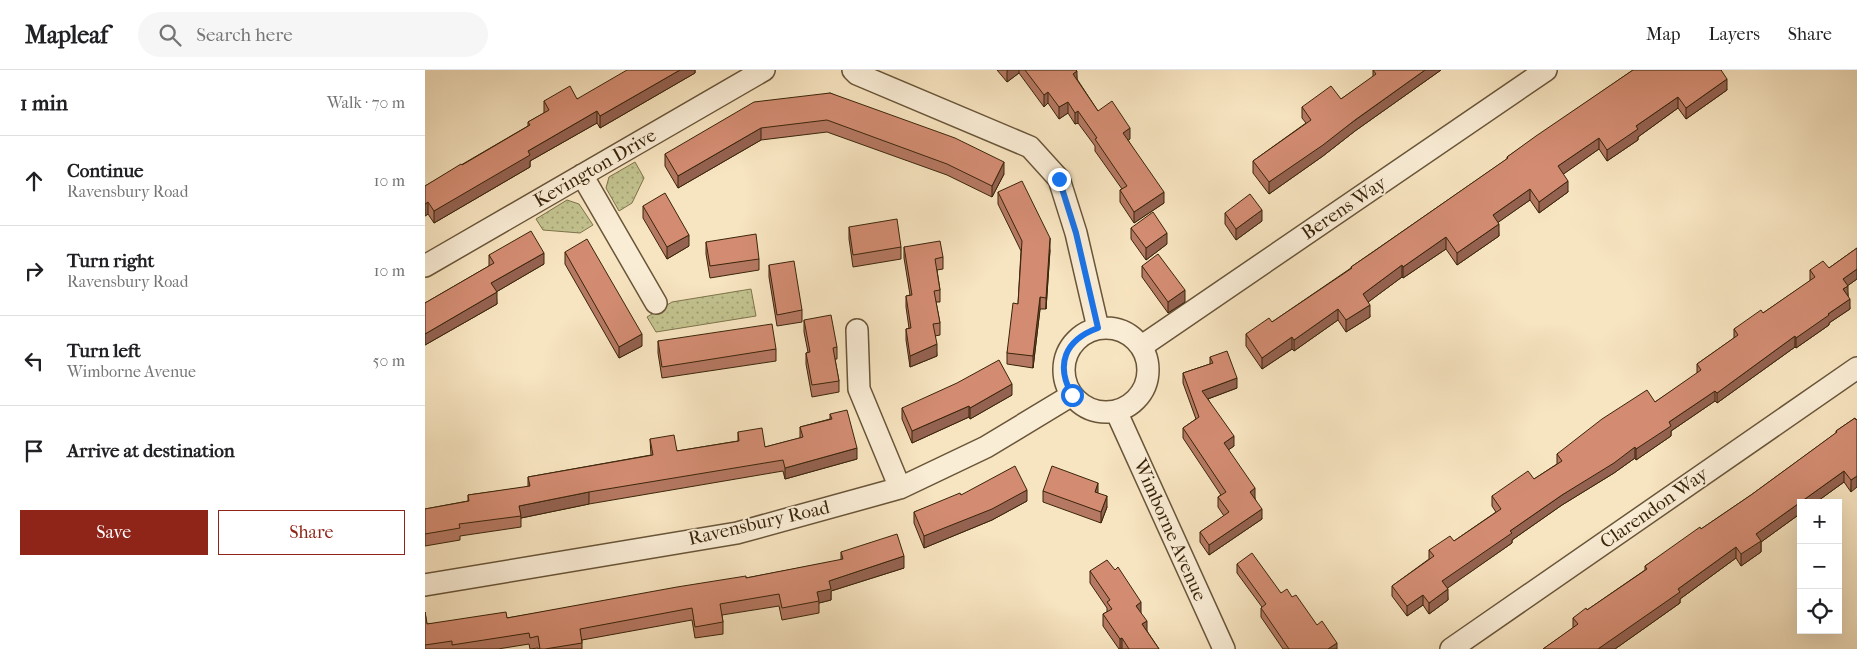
<!DOCTYPE html>
<html lang="en">
<head>
<meta charset="utf-8">
<style>
	body { margin:0; font-family:"IM FELL French Canon",serif; background:#f6f6f6; color:#202124 }
	.controls { position:absolute; right:15px; bottom:15px; display:grid; overflow:hidden; border-radius:0px; box-shadow:0 5px 20px #0002 }
	.controls button { width:45px; height:45px; display:grid; place-items:center; padding:0; border:0; border-bottom:1px solid #e0e0e0; background:#fff; color:#202124; font:25px sans-serif }
	.stop { position:absolute; width:15px; height:15px; margin:-11px; border:4px solid #1a73e8; border-radius:50%; background:#fff }
	.stop.end { background:#1a73e8; border-color:#fff; box-shadow:0 1px 5px #0008 }
	.list { margin:0; padding:0; list-style:none }
	h2 { display:flex; justify-content:space-between; align-items:center; height:65px; margin:0; padding:0 20px; font-size:21px }
	h2 small { font-size:16px; font-weight:400; color:#757577 }
	.list li { display:grid; grid-template-columns:32px 1fr auto; gap:15px; align-items:center; box-sizing:border-box; height:90px; padding:0 20px; border-top:1px solid #e0e0e0 }
	.list b { display:block; font-size:19px; white-space:nowrap }
	.list p { margin:0; font-size:16px; white-space:nowrap; color:#757577 }
	.list em { font-size:16px; font-style:normal; color:#757577 }
	.actions { display:flex; gap:10px; padding:15px 20px }
	.actions a { flex:1; padding:11px 0; border:1px solid #8f2418; border-radius:0px; text-align:center; font-size:18px; color:#8f2418 }
	.actions .main { background:#8f2418; color:#fff }
	.icon { flex:none; width:28px; height:28px; fill:none; stroke:currentColor; stroke-width:2; stroke-linecap:round; stroke-linejoin:round }
	.map { position:relative; flex:none; width:1432px; height:579px; overflow:hidden }
	header { display:flex; align-items:center; gap:30px; box-sizing:border-box; height:70px; padding:0 25px; background:#fff; border-bottom:1px solid #e0e0e0 }
	header strong { font-size:24px }
	nav { display:flex; gap:28px; margin-inline-start:auto; font-size:18px }
	.search { width:350px; height:45px; background:#f6f6f6; display:flex; align-items:center; gap:12px; box-sizing:border-box; padding:0 18px; border-radius:28px; color:#757577; font-size:19px }
	main { display:flex }
	aside { flex:1; background:#fff }
	.map>svg:first-child { display:block }
	.grass { fill:url(#grass-dots); stroke:#7e744c }
	.lines { fill:none; stroke-linecap:round; stroke-linejoin:round }
	.minor-casing { stroke:#695538; stroke-width:24 }
	.minor { stroke:#faedd6; stroke-width:21 }
	.wall { fill:#b57862; stroke:#3a250a }
	.shaded-wall { fill:#946250; stroke:#3a250a }
	.building { fill:#d38c72; stroke:#3a250a }
	.route { stroke:#1a73e8; stroke-width:6 }
	.labels { text-anchor:middle; dominant-baseline:central; stroke-width:4; stroke-linejoin:round; paint-order:stroke }
	.street-label { font-size:19px; fill:#3a250a; stroke:#faedd6 }
</style>
</head>
<body>
<header>
<strong>Mapleaf</strong>
<div class="search"><svg class="icon" aria-label="search" viewBox="0 0 24 24"><circle cx="10" cy="10" r="6"/><path d="M15 15l6 6"/></svg>Search here</div>
<nav><a>Map</a><a>Layers</a><a>Share</a></nav>
</header>
<main>
<aside>
<h2>1 min<small>Walk · 70 m</small></h2>
<ul class="list">
<li><svg class="icon" aria-label="ahead" viewBox="0 0 24 24"><path d="M12 20V5M6 11l6-6 6 6"/></svg><div><b>Continue</b><p>Ravensbury Road</p></div><em>10 m</em></li>
<li><svg class="icon" aria-label="right" viewBox="0 0 24 24"><path d="M7 20v-9h11M14 6l5 5-5 5"/></svg><div><b>Turn right</b><p>Ravensbury Road</p></div><em>10 m</em></li>
<li><svg class="icon" aria-label="left" viewBox="0 0 24 24"><path d="M17 20v-9H6M10 6l-5 5 5 5"/></svg><div><b>Turn left</b><p>Wimborne Avenue</p></div><em>50 m</em></li>
<li><svg class="icon" aria-label="arrive" viewBox="0 0 24 24"><path d="M6 21V4h12l-3 4 3 4H6"/></svg><div><b>Arrive at destination</b></div></li>
</ul>
<div class="actions"><a class="main">Save</a><a>Share</a></div>
</aside>
<div class="map">
<svg width="1432" height="579" viewBox="0 0 1432 579">
	<defs>
		<pattern id="grass-dots" width="8" height="8" patternUnits="userSpaceOnUse" patternTransform="scale(1.25)"><rect width="8" height="8" fill="#c2c28e"/><path d="M2 2h.1M6 6h.1" fill="none" stroke="#9f9d72" stroke-width="1.8" stroke-linecap="round"/></pattern>
	</defs>
	<rect width="100%" height="100%" fill="#f7e4c0"/>
	<filter id="stains"><feTurbulence type="fractalNoise" baseFrequency=".004" numOctaves="4"/><feColorMatrix values="0 0 0 0 .2 0 0 0 0 .09 0 0 0 0 .02 0 0 0 .5 -.17"/></filter>
	<radialGradient id="worn" r=".72"><stop offset=".6" stop-color="#630" stop-opacity="0"/><stop offset="1" stop-color="#630" stop-opacity=".3"/></radialGradient>
	<path class="grass" d="M210,92L219,108L207,133L194,141L181,118L184,107Z
		M142,130L154,134L168,155L155,163L118,160L111,149Z
		M326,219L331,246L231,262L222,247L247,232Z"/>
	<g class="lines">
		<defs>
			<path id="minor" d="M428,0L432,4L605,77L634,109L651,163L673,258
				M157,105L231,233
				M0,196L339,0
				M639 300a42 42 0 1 1 84 0a42 42 0 1 1-84 0Z
				M432,260L434,319L475,418
				M717,276L1121,0
				M691,341L799,579
				M0,515L312,463L475,418L561,377L647,325
				M1026,579L1432,298"/>
		</defs>
		<use href="#minor" class="minor-casing"/>
		<use href="#minor" class="minor"/>
	</g>
	<path class="wall" d="M270,0V3L175,58L172,53L105,91V97L9,153L3,144L0,146V116L103,56V52L119,43V31L152,29Z
		M572,0H651L652,9L673,41L705,69L703,70L739,133L709,153L695,132V120L697,119L670,81V76L653,53L650,54L643,43L634,49L623,33L619,37L594,3L582,12Z
		M948,0H1016L930,61L898,86L844,124L828,103V91L881,53L877,48V37L916,29L948,7Z
		M1208,0H1297L1296,1L1302,20L1261,49L1253,38L1213,67V70L1182,91L1174,79L1138,104L1143,122L1114,143L1105,130L1073,152L1074,166L1032,195L1021,179L978,208L977,207L943,232L945,247L921,262L913,250L869,281L867,279L837,299L821,276V264L847,252L926,198V197L1082,89V87Z
		M405,23L579,104L567,127L522,105L402,62L336,70L253,118L240,96V84Z
		M573,122L625,180L621,239H615L608,298L582,294V283L593,234L596,181L573,134Z
		M218,136L264,176L242,189L218,148Z
		M800,143L837,151L811,170L800,154Z
		M424,157L476,177V189L428,197L424,169Z
		M706,158L742,174L721,190L706,169Z
		M281,172L334,189V200L285,208L281,184Z
		M479,177L518,187V199L512,200L515,220V232H511L515,253V265L510,266L512,286L485,297L481,270V259L484,258L481,237V226L485,225L479,188Z
		M1432,178V209L1422,216L1423,225L1425,239L1404,253V255L1371,278L1370,277L1292,333L1290,331L1246,361V366L1211,390L1210,388L1189,403L1137,435L1087,470V473L1022,518L1023,530L1004,544L998,535L982,546L967,526V516L1004,489V480L1029,471L1071,442L1067,436V426L1109,409L1132,394V384L1230,332L1272,304V294L1309,268V259L1338,243L1385,211V200L1404,198Z
		M140,182L217,276L194,288L140,194Z
		M64,185L119,194L71,222L72,234L0,275V233L64,196Z
		M344,195L377,240V252L352,256L344,207Z
		M717,196L760,232L743,243L717,207Z
		M379,250L412,277V289H410L414,311V322L387,327L381,294V283L383,282L379,262Z
		M233,271L351,279V291L237,308L233,283Z
		M785,287L812,318L783,329L809,376L803,380L830,428L837,449L784,485L775,472V462L799,446L793,437V427L796,425L758,368V358L771,349L758,313V303L785,294Z
		M587,325L545,349L544,347L487,373L477,349V338Z
		M405,344L432,389L360,409L358,401L164,434L96,448V457L35,466V470L0,476V439L43,431V425L103,417V407L226,385L225,369L252,381L313,371V362L340,377L375,368V357L405,349Z
		M1430,348L1426,422L1419,412L1336,472V482L1316,496L1311,488L1255,529V533L1190,579H1118L1148,558V548L1162,540L1220,500V496L1276,459L1326,425L1411,363V361Z
		M618,421L673,423L682,437L676,453L618,432Z
		M536,425L602,431L567,450L499,478L489,453V442Z
		M416,482L479,498L406,521V530L394,533V543L357,550L354,536L297,545L298,552V564L270,568L267,550L157,570V579H113V578L105,579L104,574L73,579H0V542L2,554L82,548L321,508L416,490Z
		M812,494L856,523L867,527L912,579H858L836,547V538L837,537L812,503Z
		M665,501L716,543L722,561L734,579H694L678,556V544L682,542V538L665,513Z"/>
	<path class="shaded-wall" d="M255,0H270V3L175,58V46Z
		M583,0H594V3L582,12V1Z
		M1000,0H1016L930,61L898,86L844,124V112Z
		M652,1V13L648,4Z
		M1302,9V20L1261,49V38Z
		M623,22V33L619,37V25Z
		M1253,27V38L1213,67V70L1182,91V80L1211,56Z
		M643,32V43L634,49V37Z
		M172,41V53L105,91V97L9,153V141L103,81Z
		M653,41V53L650,54V43Z
		M336,58V70L253,118V106Z
		M705,58V69L698,74V63Z
		M1174,68V79L1133,108V96Z
		M579,92V104L567,127V116Z
		M1143,111V122L1114,143V132Z
		M1105,119V130L1068,156V145Z
		M739,122V133L709,153V142Z
		M3,132V144L0,146V134Z
		M837,140V151L811,170V159Z
		M1074,154V166L1032,195V183Z
		M742,163V174L721,190V178Z
		M264,165V176L242,189V177Z
		M1021,167V179L978,208V197Z
		M625,168V180L621,239V228Z
		M119,183V194L66,225V213Z
		M977,195V207L938,236V224Z
		M1432,199V209L1418,219V209Z
		M1423,216V227L1418,219Z
		M760,220V232L743,243V232Z
		M72,222V234L0,275V264Z
		M615,227V239L608,298V286Z
		M1425,229V239L1404,253V255L1371,278V268L1403,244Z
		M945,235V247L921,262V250Z
		M913,239V250L869,281V270Z
		M217,264V276L194,288V277Z
		M1370,266V277L1292,333V323Z
		M867,267V279L837,299V288Z
		M512,274V286L485,297V286Z
		M812,308V318L777,331V321Z
		M587,314V325L545,349V338Z
		M1290,321V331L1246,361V366L1211,390V379L1244,352Z
		M544,336V347L487,373V361Z
		M809,366V376L799,383V373Z
		M1210,377V388L1189,403L1137,435L1087,470V473L1017,522V511L1085,461L1137,425Z
		M432,378V389L360,409V398Z
		M1419,401V412L1390,433H1376V443L1336,472V482L1316,496V484L1331,464Z
		M1432,406V417L1426,422V410Z
		M673,413V425L670,422Z
		M830,418V428L825,432V422Z
		M602,420V431L567,450L499,478V466Z
		M164,422V434L96,448L94,436Z
		M682,426V437L676,453V442Z
		M837,439V449L784,485V475Z
		M1311,477V488L1255,529V533L1190,579H1173L1253,519Z
		M479,486V498L406,521V530L394,533L392,522L404,511Z
		M1023,519V530L1004,544V533Z
		M998,525V535L982,546V536Z
		M716,532V544L711,536Z
		M722,551V562L717,554Z
		M697,568V579H695V569Z
		M912,573V579H903Z"/>
	<path class="building" d="M202,0H255L175,46L172,41L103,81L105,85L9,141L3,132L0,134V116L36,94L37,95L105,55L103,52L124,40L119,31L145,16L152,29Z
		M600,0H651L652,1L648,4L673,41L687,31L705,58L698,63L739,122L709,142L695,120L702,116L670,69L672,68L653,41L650,43L643,32L634,37L623,22L619,25Z
		M948,0H1000L930,50L898,75L844,112L828,91L886,50L877,37L906,16L916,29L951,4Z
		M1208,0H1296L1302,9L1261,38L1253,27L1211,56L1213,59L1182,80L1174,68L1133,96L1143,111L1114,132L1105,119L1068,145L1074,154L1032,183L1021,167L978,197L977,195L938,224L945,235L921,250L913,239L869,270L867,267L837,288L821,264L844,248L847,252L927,198L926,197L948,182L1083,88L1082,87L1111,66Z
		M405,23L530,68L579,92L567,116L522,94L402,50L336,58L253,106L240,84L329,32Z
		M597,111L625,168L621,228L615,227L608,286L582,283L588,233L593,234L597,171L573,122Z
		M240,123L264,165L242,177L218,136Z
		M825,124L837,140L811,159L800,143Z
		M728,142L742,163L721,178L706,158Z
		M472,149L476,177L428,185L424,157Z
		M106,161L119,183L66,213L72,222L0,264V233L69,193L64,185Z
		M331,164L334,189L285,196L281,172Z
		M162,169L217,264L194,277L140,182Z
		M515,171L518,187L510,189L515,220L509,221L515,253L508,254L512,274L485,286L481,259L486,258L481,226L487,225L479,177Z
		M1432,178V199L1418,209L1423,216L1418,219L1425,229L1403,244L1404,245L1371,268L1370,266L1292,323L1290,321L1244,352L1246,356L1211,379L1210,377L1189,393L1137,425L1085,461L1087,463L1017,511L1023,519L1004,533L998,525L982,536L967,516L1009,486L1004,480L1025,466L1029,471L1076,439L1067,426L1103,401L1109,409L1137,391L1132,384L1177,349L1222,320L1230,332L1276,300L1272,294L1313,265L1309,259L1336,240L1338,243L1390,207L1385,200L1398,191L1404,198Z
		M733,184L760,220L743,232L717,196Z
		M369,191L377,240L352,245L344,195Z
		M406,245L412,277L408,278L414,311L387,315L381,283L385,282L379,250Z
		M347,254L351,279L237,297L233,271Z
		M802,281L812,308L777,321L809,366L799,373L830,418L825,422L837,439L784,475L775,462L804,442L793,427L801,422L758,358L774,347L758,303L788,293L785,287Z
		M574,290L587,314L545,338L544,336L487,361L477,338L532,313Z
		M422,340L432,378L360,398L358,390L164,422L94,436L96,446L34,454L35,458L0,464V439L44,431L43,425L105,416L103,407L228,385L225,369L249,365L252,381L314,371L313,362L337,358L340,377L378,367L375,357L407,349L405,344Z
		M1430,348L1431,350L1432,349V406L1426,410L1419,401L1331,464L1336,471L1316,484L1311,477L1253,519L1255,522L1173,579H1118L1153,554L1148,548L1161,538L1162,540L1222,499L1220,496L1275,457L1276,459L1326,425L1412,362L1411,361Z
		M590,396L602,420L567,439L499,466L489,442L535,423L536,425Z
		M627,396L673,413L670,422L682,426L676,442L618,421Z
		M472,464L479,486L404,511L406,519L392,522L394,531L357,538L354,524L295,534L298,552L270,557L267,538L155,559L157,573L120,579H115L113,566L105,568L104,563L27,575V571L0,575V542L2,554L81,542L82,548L252,517L321,506V508L418,489L416,482Z
		M827,483L856,523L862,519L867,527L871,525L892,555L897,551L912,573L903,579H864L836,538L841,534L812,494Z
		M682,490L690,500L693,497L716,532L711,536L722,551L717,554L734,579H704L697,568L695,569L678,544L687,539L682,532L685,530L665,501Z"/>
	<g class="lines">
		<path class="route" d="M634,109L651,163L673,258C640,270 630,294 647,325"/>
	</g>
	<g class="labels">
		<g class="street-label">
			<text transform="translate(170 98) rotate(-30)">Kevington Drive</text>
			<text transform="translate(919 138) rotate(-34)">Berens Way</text>
			<text transform="translate(1229 438) rotate(-35)">Clarendon Way</text>
			<text transform="translate(334 453) rotate(-13)">Ravensbury Road</text>
			<text transform="translate(745 460) rotate(66)">Wimborne Avenue</text>
		</g>
	</g>
	<rect width="100%" height="100%" filter="url(#stains)"/>
	<rect width="100%" height="100%" fill="url(#worn)"/>
</svg>
<div class="controls">
<button>+</button>
<button>−</button>
<button><svg class="icon" aria-label="locate" viewBox="0 0 24 24"><circle cx="12" cy="12" r="6"/><path d="M12 2v4M12 18v4M2 12h4M18 12h4"/></svg></button>
</div>
<div class="stop" style="left:647px;top:325px"></div>
<div class="stop end" style="left:634px;top:109px"></div>
</div>
</main>
</body>
</html>
